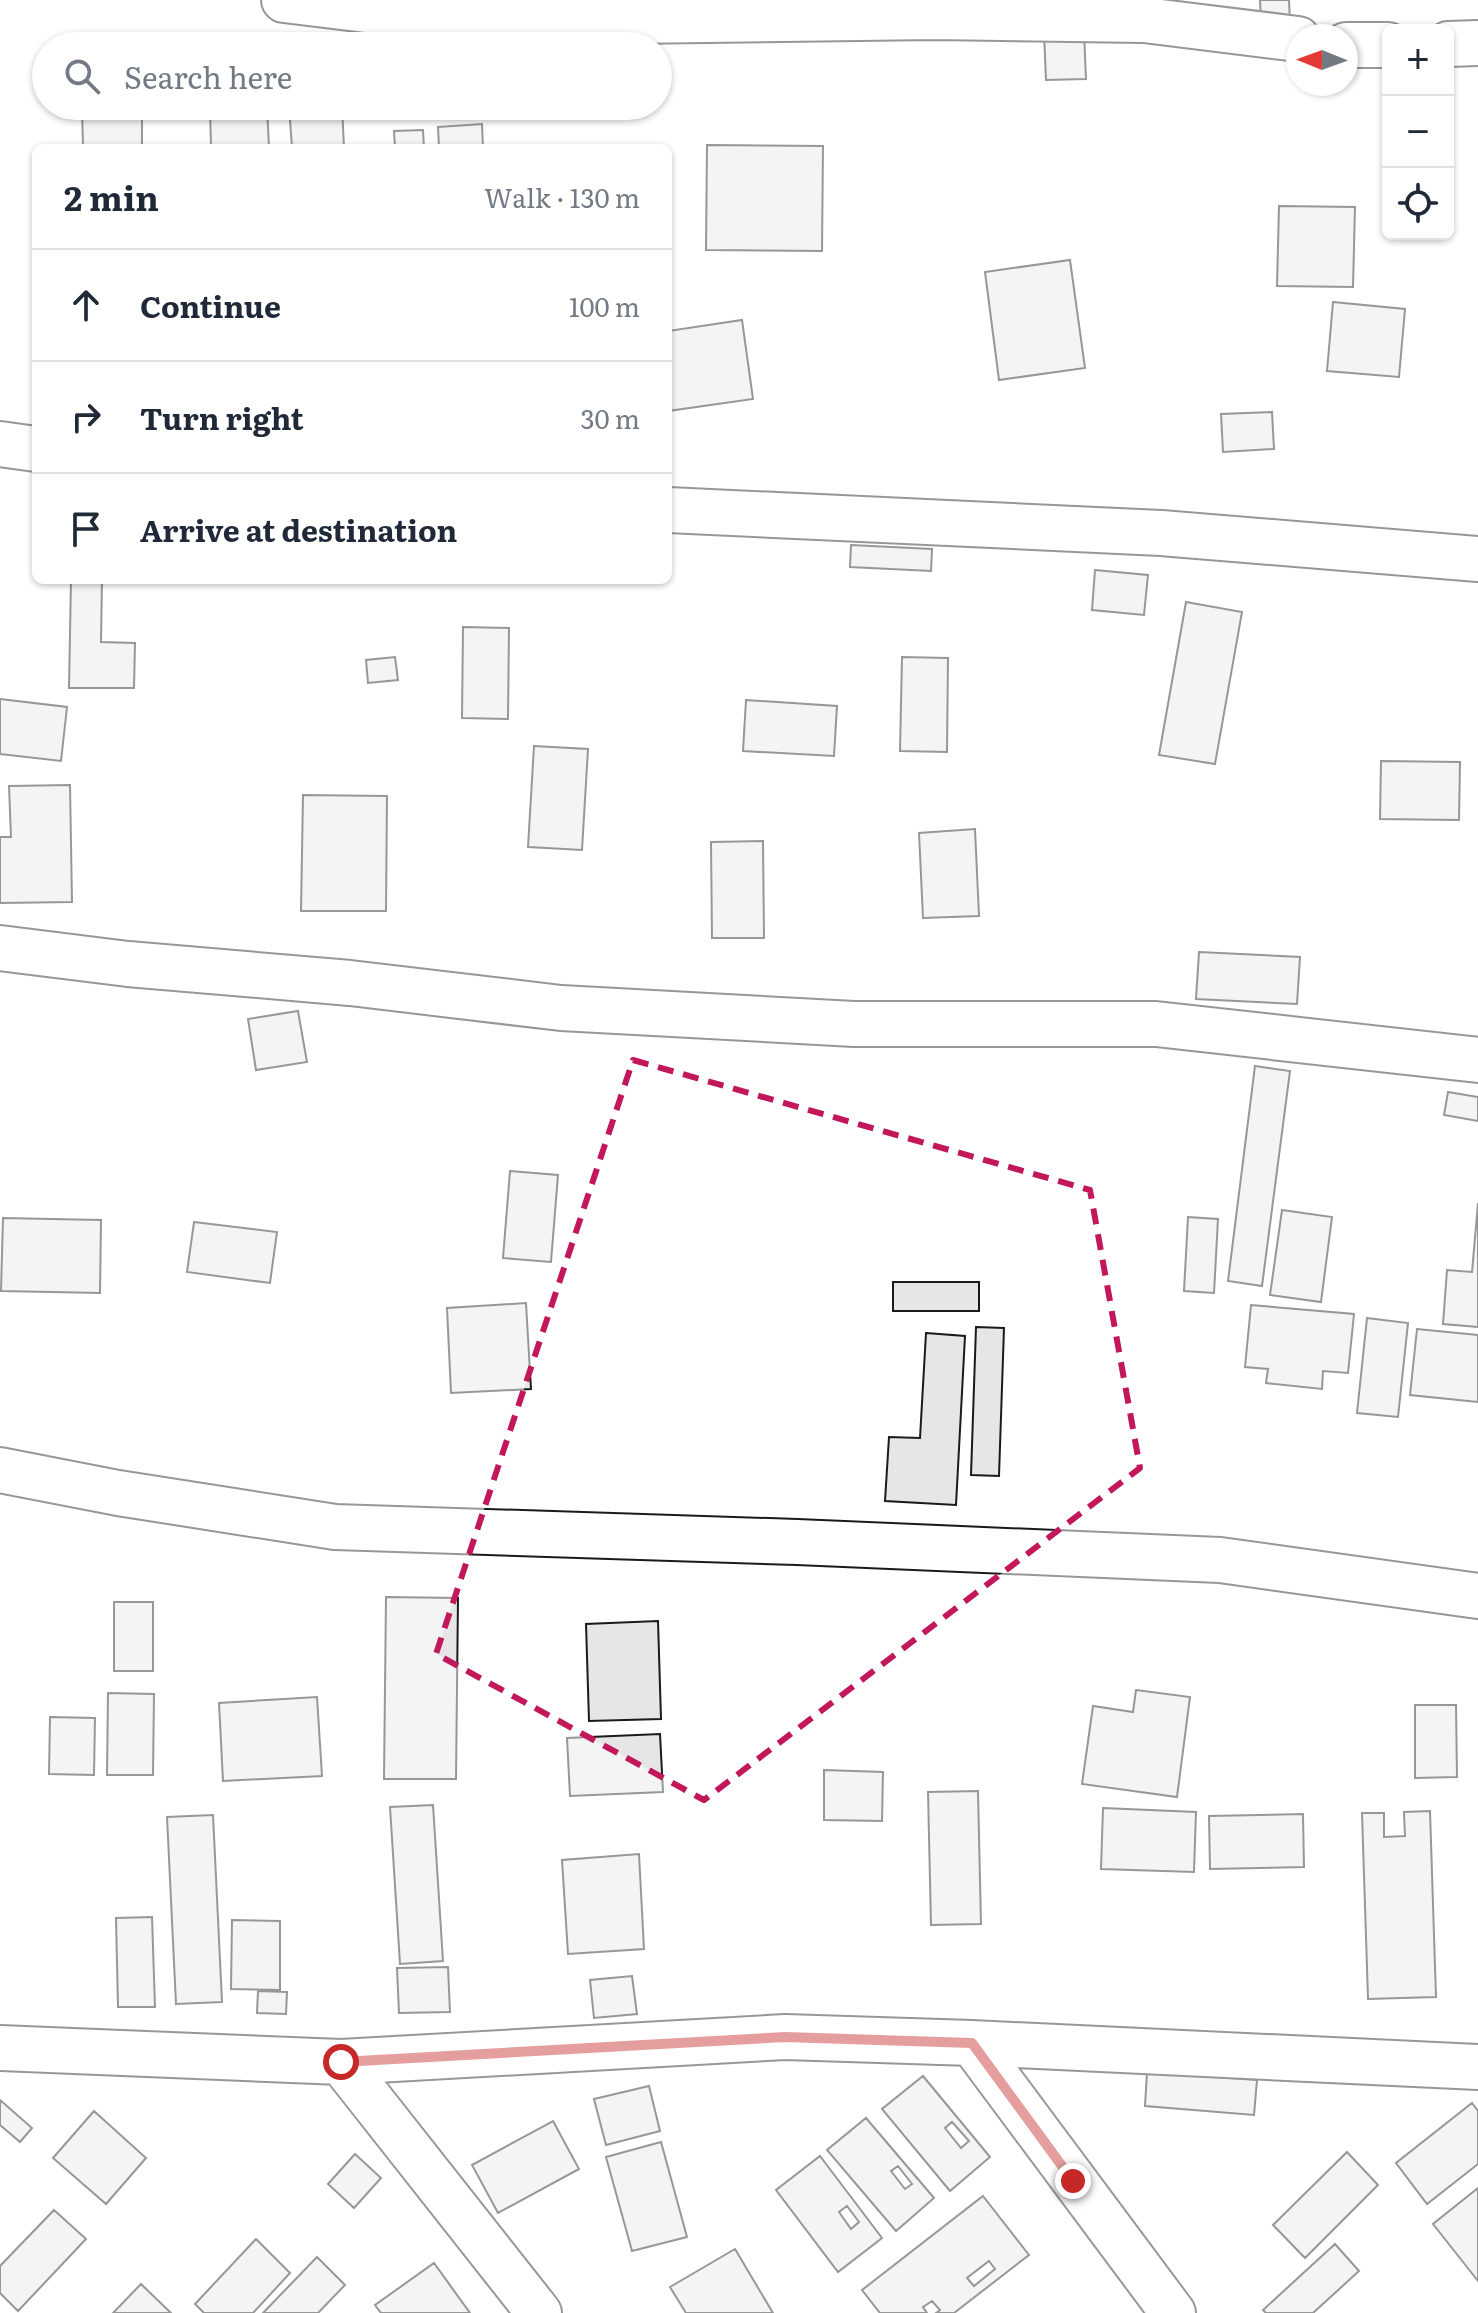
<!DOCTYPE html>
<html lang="en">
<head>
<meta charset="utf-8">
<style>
	body { margin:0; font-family:Literata,serif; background:#f2f2f3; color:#1f2937 }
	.controls { position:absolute; right:24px; top:24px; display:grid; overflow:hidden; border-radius:12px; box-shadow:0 2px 6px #0004 }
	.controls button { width:72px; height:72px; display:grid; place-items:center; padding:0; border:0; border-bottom:2px solid #e0e1e3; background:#fff; color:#1f2937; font:40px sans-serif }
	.compass { position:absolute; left:1286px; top:24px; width:72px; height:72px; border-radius:50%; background:#fff; box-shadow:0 2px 6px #0004; rotate:271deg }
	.stop { position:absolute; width:24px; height:24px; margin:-18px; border:6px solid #c62828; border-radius:50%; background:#fff }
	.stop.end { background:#c62828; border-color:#fff; box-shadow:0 2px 8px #0008 }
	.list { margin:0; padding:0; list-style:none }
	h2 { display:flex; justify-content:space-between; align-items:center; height:104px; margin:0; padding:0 32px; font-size:34px }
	h2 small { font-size:26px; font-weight:400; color:#747a83 }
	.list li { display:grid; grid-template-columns:52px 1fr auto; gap:24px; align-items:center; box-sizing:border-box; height:112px; padding:0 32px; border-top:2px solid #e0e1e3 }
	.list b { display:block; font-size:30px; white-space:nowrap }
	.list em { font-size:26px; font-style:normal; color:#747a83 }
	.icon { flex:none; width:44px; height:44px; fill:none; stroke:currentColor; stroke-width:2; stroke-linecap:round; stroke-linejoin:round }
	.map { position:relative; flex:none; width:1478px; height:2313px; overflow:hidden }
	.search { position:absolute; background:#fff; box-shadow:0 2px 6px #0004; left:32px; top:32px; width:640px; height:88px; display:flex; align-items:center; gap:20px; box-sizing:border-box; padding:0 28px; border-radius:44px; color:#747a83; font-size:30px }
	.panel { position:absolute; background:#fff; box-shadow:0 2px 6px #0004; left:32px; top:144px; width:640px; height:440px; border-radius:12px }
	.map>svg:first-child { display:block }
	.building { fill:#e6e6e6; stroke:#1a1a1a; stroke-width:2; fill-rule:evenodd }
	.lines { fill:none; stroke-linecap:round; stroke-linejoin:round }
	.minor-casing { stroke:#1a1a1a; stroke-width:48 }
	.minor { stroke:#fff; stroke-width:44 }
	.route { stroke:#c62828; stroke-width:10 }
	.marked { fill:none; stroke:#c2185b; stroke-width:6; stroke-dasharray:16 10; stroke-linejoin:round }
</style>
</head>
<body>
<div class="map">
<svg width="1478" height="2313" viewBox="0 0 1478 2313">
	<rect width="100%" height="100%" fill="#fff"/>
	<path class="building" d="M1260,0H1289L1290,22H1261Z
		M1084,32L1086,79L1046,80L1044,33Z
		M338,39V46H286L285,42Z
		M82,106H142V148H83Z
		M210,106H267L269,148H211Z
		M289,106H342L344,148H292Z
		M482,124L483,148H439L438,127Z
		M423,130L424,148H395L394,131Z
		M707,145L823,146L822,251L706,250Z
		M1279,206L1355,207L1353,287L1277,286Z
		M1070,260L1085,368L999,380L985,272Z
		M1333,302L1405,309L1399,377L1327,371Z
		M742,320L753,399L668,411V331Z
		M1272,412L1274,449L1223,452L1221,414Z
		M851,545L932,549L931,571L850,567Z
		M1095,570L1148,575L1144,615L1092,610Z
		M71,580H102L101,642L135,643L134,688H69Z
		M1186,602L1242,612L1215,764L1159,755Z
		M463,627L509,628L508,719L462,718Z
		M395,657L398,680L368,683L366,660Z
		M902,657L948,658L947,752L900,751Z
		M0,699L67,707L61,761L0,754Z
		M746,700L837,706L834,756L743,751Z
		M534,746L588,749L582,850L528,847Z
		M1381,761L1460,762L1459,820L1380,819Z
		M70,785L72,902L0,903V837H11L9,786Z
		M303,795L387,796L386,911H301Z
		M975,829L979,916L923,918L919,833Z
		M763,841L764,938H712L711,842Z
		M1199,952L1300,957L1297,1004L1196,999Z
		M298,1011L307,1062L256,1070L248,1019Z
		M1255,1066L1290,1071L1262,1286L1228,1281Z
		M1448,1092L1478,1097V1121L1444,1115Z
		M510,1171L558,1175L551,1262L503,1258Z
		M1478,1203V1327L1443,1324L1447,1270L1472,1272Z
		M1282,1210L1332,1217L1321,1302L1270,1295Z
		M1188,1217L1218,1219L1214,1293L1184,1291Z
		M3,1218L101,1220L100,1293L1,1291Z
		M194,1222L277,1232L270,1283L187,1272Z
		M893,1282H979V1311H893Z
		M526,1303L531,1389L451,1393L447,1308Z
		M1251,1305L1354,1314L1348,1373L1323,1371L1322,1389L1266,1383L1268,1369L1245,1367Z
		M1367,1318L1408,1323L1398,1417L1357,1413Z
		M976,1327L1004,1328L999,1476L971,1475Z
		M1417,1329L1478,1335V1402L1410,1395Z
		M926,1333L965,1336L956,1505L885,1501L889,1437L920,1438Z
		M386,1597L458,1598L456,1779H384Z
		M114,1602H153V1671H114Z
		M658,1621L661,1719L589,1721L586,1624Z
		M1136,1690L1190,1697L1177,1797L1082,1784L1093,1706L1133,1712Z
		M108,1693L154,1694L153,1775H107Z
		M317,1697L322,1776L223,1781L219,1703Z
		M1415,1705H1456L1457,1777L1415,1778Z
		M50,1717L95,1718L94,1775L49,1774Z
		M660,1734L663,1792L570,1796L567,1738Z
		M824,1770L883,1772L882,1821L824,1820Z
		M978,1791L981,1924L931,1925L928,1792Z
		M433,1805L443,1961L400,1964L390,1807Z
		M1103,1808L1196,1812L1194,1872L1101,1869Z
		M1430,1811L1436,1997L1368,1999L1362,1813H1384V1837L1405,1836L1404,1812Z
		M1303,1814L1304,1867L1210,1869L1209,1816Z
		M213,1815L222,2002L176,2004L167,1817Z
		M639,1854L644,1949L568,1954L562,1860Z
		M152,1917L155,2007H118L116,1918Z
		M232,1920L280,1921V1990L231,1989Z
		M448,1967L450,2012L399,2013L397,1968Z
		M632,1976L637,2014L594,2018L590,1980Z
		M258,1991L287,1992L286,2014L257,2013Z
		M1147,2072L1257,2080L1254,2115L1145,2106Z
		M923,2076L990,2157L950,2191L882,2109ZM952,2122L969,2141L961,2148L945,2128Z
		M649,2086L660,2131L606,2145L594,2099Z
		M0,2100L32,2128L20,2142L0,2125Z
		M1472,2103L1478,2111V2164L1427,2204L1396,2163Z
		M94,2111L146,2158L106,2204L53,2158Z
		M866,2118L934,2198L896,2231L827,2150ZM898,2166L912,2184L905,2189L891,2171Z
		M553,2121L579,2169L498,2213L472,2165Z
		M661,2142L687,2237L632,2251L606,2157Z
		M1347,2152L1378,2185L1305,2258L1273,2225Z
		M355,2154L381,2178L354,2208L328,2184Z
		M820,2156L882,2238L838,2272L776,2190ZM847,2206L859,2222L851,2229L839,2212Z
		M1478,2188V2281L1433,2224Z
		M983,2196L1029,2255L954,2313H936L940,2310L932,2301L923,2307L927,2313H880L862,2290ZM989,2261L995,2269L974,2286L967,2278Z
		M54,2210L86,2239L18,2311L0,2293V2266Z
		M256,2239L290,2273L253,2313H204L195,2304Z
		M1335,2244L1359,2271L1313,2313H1266L1263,2310Z
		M735,2249L773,2313H686L670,2287Z
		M317,2257L345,2285L318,2313H263Z
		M434,2263L470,2313H381L375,2305Z
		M141,2284L171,2313H113Z"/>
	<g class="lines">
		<defs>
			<path id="minor" d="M284,0L423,17L554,22L935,17L1144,20L1298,39
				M1448,44L1478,43
				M1346,45H1388
				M0,444L36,449
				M668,510L1161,533L1478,559
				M0,948L128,964L350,983L561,1008L854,1024H1156L1478,1060
				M0,1470L118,1493L335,1527L797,1542L1220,1560L1478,1596
				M972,2043L1173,2313
				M0,2048L341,2062L539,2313
				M341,2062L785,2037L972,2043L1478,2067"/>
		</defs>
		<use href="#minor" class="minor-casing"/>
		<use href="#minor" class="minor"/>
	</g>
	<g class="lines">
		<path class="route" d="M341,2062L785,2037L972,2043L1073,2181"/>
	</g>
	<path d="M0 0H1478V2313H0ZM633,1060L1090,1190L1140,1468L704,1800L436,1654Z" fill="#fff" fill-opacity=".55" fill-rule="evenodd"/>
	<path class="marked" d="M633,1060L1090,1190L1140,1468L704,1800L436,1654Z"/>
</svg>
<div class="controls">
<button>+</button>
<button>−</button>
<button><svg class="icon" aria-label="locate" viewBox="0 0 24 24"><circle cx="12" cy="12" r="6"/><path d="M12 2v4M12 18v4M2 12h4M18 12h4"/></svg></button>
</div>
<svg class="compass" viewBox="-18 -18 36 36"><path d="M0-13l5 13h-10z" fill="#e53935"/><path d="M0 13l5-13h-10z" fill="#747a83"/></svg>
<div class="stop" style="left:341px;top:2062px"></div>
<div class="stop end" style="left:1073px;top:2181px"></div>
<div class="search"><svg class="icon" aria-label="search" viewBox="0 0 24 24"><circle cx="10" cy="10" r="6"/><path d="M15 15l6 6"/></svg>Search here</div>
<section class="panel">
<h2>2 min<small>Walk · 130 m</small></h2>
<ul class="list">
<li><svg class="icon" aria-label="ahead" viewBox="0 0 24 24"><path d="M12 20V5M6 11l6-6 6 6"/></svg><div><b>Continue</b></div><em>100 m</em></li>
<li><svg class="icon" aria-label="right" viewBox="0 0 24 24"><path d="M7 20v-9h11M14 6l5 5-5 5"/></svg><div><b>Turn right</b></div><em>30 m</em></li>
<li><svg class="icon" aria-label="arrive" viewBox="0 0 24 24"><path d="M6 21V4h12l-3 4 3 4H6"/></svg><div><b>Arrive at destination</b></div></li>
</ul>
</section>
</div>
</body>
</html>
